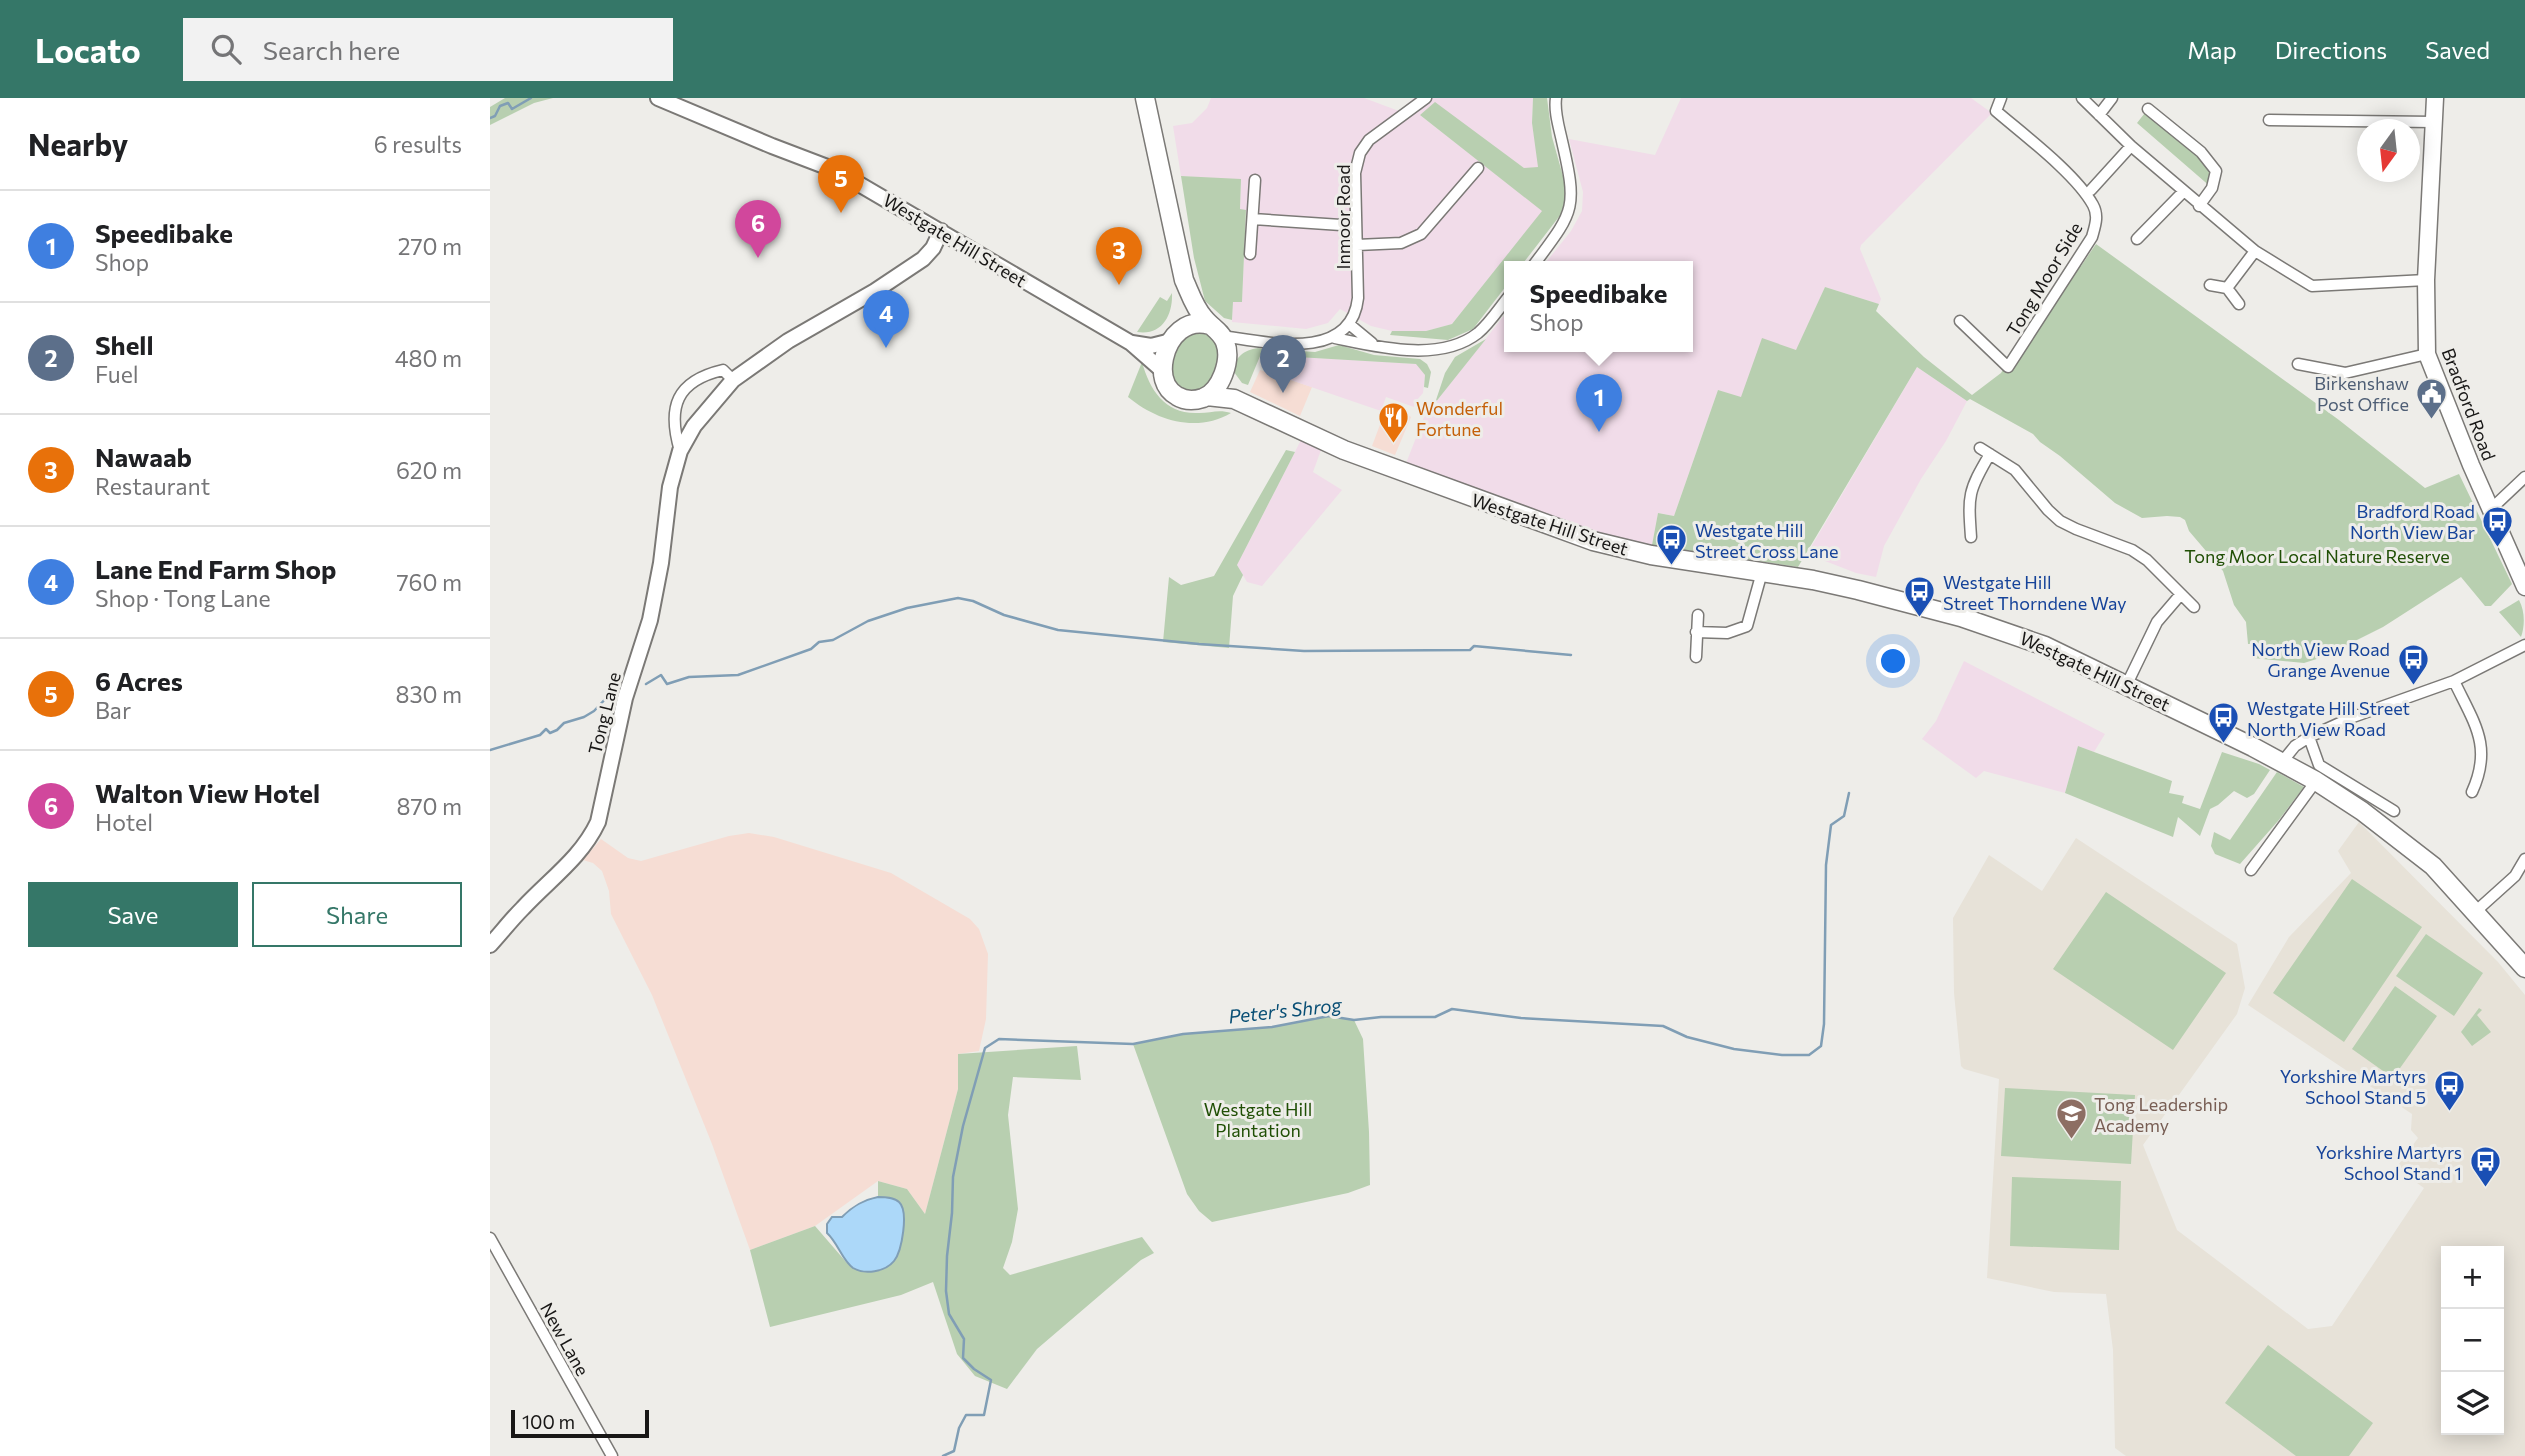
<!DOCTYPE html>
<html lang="en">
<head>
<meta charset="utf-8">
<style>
	body { margin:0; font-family:Commissioner,sans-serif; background:#f2f2f2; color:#202124 }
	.controls { position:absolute; right:21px; bottom:21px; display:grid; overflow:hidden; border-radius:0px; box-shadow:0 4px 18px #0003 }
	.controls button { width:63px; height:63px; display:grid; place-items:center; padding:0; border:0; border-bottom:2px solid #e0e0e0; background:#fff; color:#202124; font:35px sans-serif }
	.compass { position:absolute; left:1867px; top:21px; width:63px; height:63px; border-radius:50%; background:#fff; box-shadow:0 4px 18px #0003; rotate:195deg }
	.scale { position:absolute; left:21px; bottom:18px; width:138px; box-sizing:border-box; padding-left:7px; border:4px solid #181716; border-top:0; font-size:19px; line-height:24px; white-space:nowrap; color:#181716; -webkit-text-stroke:5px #eeede9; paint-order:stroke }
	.you { position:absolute; left:1404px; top:564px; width:24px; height:24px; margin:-18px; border:5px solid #fff; border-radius:50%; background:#1a73e8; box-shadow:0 0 0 10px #1a73e833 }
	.badge { display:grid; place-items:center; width:46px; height:46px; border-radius:50%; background:#357768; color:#fff; font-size:23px; font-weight:700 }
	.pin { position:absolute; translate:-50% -58px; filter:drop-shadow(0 2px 4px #0008) }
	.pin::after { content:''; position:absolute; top:37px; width:24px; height:21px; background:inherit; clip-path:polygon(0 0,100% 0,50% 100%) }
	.popup { position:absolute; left:1014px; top:163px; width:189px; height:91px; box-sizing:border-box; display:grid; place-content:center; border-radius:0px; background:#fff; filter:drop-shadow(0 2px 5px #0005); font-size:23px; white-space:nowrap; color:#757577 }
	.popup b { font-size:26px; color:#202124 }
	.popup::after { content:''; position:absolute; left:50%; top:100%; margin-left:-14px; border:14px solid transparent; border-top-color:#fff }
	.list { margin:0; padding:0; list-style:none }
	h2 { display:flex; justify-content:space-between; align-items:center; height:91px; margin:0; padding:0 28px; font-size:30px }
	h2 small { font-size:23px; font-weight:400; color:#757577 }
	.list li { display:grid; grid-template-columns:46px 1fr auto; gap:21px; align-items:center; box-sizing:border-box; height:112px; padding:0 28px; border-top:2px solid #e0e0e0 }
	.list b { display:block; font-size:26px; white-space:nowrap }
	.list p { margin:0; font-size:23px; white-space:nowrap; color:#757577 }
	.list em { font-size:23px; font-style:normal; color:#757577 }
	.actions { display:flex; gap:14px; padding:21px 28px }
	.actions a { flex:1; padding:16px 0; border:2px solid #357768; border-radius:0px; text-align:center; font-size:24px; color:#357768 }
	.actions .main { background:#357768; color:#fff }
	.icon { flex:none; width:38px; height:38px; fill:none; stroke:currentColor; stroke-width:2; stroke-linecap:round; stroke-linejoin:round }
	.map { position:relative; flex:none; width:2035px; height:1358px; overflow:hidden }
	header { display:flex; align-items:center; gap:42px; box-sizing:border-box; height:98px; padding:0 35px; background:#357768; color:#fff }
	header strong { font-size:33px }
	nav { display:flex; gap:38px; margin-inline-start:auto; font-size:24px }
	.search { width:490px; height:63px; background:#f2f2f2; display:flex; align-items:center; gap:18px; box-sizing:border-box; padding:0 24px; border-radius:0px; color:#757577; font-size:26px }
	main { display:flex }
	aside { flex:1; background:#fff }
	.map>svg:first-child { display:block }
	.commercial { fill:#f6ddd4 }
	.industrial { fill:#f1dce9 }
	.built { fill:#e7e2d8; fill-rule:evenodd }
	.green { fill:#b8cfb0 }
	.water { fill:#acd8f9; stroke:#809eb5; stroke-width:2 }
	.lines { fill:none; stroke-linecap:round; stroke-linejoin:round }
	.stream { stroke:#809eb5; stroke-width:2.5 }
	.street-casing { stroke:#7b7976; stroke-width:13 }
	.secondary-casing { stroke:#7b7976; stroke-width:18 }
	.primary-casing { stroke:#7b7976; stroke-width:19 }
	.highway-casing { stroke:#7b7976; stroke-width:21 }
	.street { stroke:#fff; stroke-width:10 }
	.secondary { stroke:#fff; stroke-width:14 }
	.primary { stroke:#fff; stroke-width:16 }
	.highway { stroke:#fff; stroke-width:18 }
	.labels { text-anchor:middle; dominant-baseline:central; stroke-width:6; stroke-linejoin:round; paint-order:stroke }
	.street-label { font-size:18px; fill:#181716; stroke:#eeede9 }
	.service-label { font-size:18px; fill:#4e5e75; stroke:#eeede9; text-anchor:end }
	.food-label { font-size:18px; fill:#c56008; stroke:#eeede9; text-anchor:start }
	.transit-label { font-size:18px; fill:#164399; stroke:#eeede9; text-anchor:end }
	.park-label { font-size:18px; fill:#204f05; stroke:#eeede9 }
	.education-label { font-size:18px; fill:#785e54; stroke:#eeede9; text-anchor:start }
	.water-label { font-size:19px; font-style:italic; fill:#084e74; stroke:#eeede9 }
</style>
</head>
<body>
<header>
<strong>Locato</strong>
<div class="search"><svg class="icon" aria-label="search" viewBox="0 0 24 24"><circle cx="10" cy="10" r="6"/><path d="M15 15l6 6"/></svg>Search here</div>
<nav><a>Map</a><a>Directions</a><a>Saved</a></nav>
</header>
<main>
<aside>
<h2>Nearby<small>6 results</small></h2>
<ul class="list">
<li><span class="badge" style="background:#3f7fe0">1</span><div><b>Speedibake</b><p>Shop</p></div><em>270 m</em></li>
<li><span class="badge" style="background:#5c6f8a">2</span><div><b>Shell</b><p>Fuel</p></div><em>480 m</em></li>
<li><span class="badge" style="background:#e8710a">3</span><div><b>Nawaab</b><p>Restaurant</p></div><em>620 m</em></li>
<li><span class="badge" style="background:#3f7fe0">4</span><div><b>Lane End Farm Shop</b><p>Shop · Tong Lane</p></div><em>760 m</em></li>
<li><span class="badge" style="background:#e8710a">5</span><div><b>6 Acres</b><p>Bar</p></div><em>830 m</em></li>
<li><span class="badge" style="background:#d1479c">6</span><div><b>Walton View Hotel</b><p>Hotel</p></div><em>870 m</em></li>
</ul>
<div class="actions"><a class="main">Save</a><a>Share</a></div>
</aside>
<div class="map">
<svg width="2035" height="1358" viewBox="0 0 2035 1358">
	<rect width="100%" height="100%" fill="#eeede9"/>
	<path class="commercial" d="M770,272L822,289L810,318L760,294Z
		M900,316L907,318L917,316L921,319L905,357L882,348L891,324L897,326Z
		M259,735L284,739L401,775L480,821L489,831L498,856L496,921L489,953L468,956V991L435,1116L417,1091L388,1083L325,1128L260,1152L222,1046L162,897L121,816L119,793L112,773L103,765L93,762L111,741L138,760L151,763L239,738Z"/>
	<path class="industrial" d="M721,0H874L909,13L924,0H1043L1042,25L1049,69L1035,71L945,5L930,17L1053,113L962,226L936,233H902L881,228L850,211L838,225L816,231L742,224L743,203H752L756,113L750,112L751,82L691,78L683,28L702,25L717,10Z
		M1191,0H1481L1502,15L1371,147L1370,151L1391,201L1389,206L1335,189L1306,253L1251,300L1228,292L1184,418L1168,415L1162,447L1105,435L915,368L934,319L1020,210V248H1198V168H1053L1081,133L1092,113L1093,94L1079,41L1165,57Z
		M794,258L927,266L935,277L933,295L926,303L924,309L896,299L891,313L789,278Z
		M1427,269L1477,303L1456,343L1431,381L1394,448L1386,479L1366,475L1317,456Z
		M811,342L831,352L823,374L852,392L772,488L757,484L747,467Z
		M1474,563L1615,636L1604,654L1588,648L1575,695L1494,673L1486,680L1432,641L1446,623Z"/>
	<path class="built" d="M1869,724L2008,864L2035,897V1358H1636L1625,1350L1623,1252L1616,1196L1564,1194L1497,1180L1509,981L1474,971L1471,968L1464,895L1463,820L1499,757L1552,793L1586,740L1747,846L1755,890L1747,916L1653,1047L1687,1132L1818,1231L1842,1228L1934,1090L1906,1070L1928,1040L1921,1032L1922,1016L1758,907L1799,839L1861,775L1848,753ZM1956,1153H2009V1332H1956Z"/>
	<path class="green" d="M15,0H63L44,5L0,27V9Z
		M1043,0H1057L1062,39L1076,89L1075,111L1031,168H1020V183L983,231L958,242L900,237L902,233H936L962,226L1052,113L930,17L945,4L1034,70L1048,69L1042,25Z
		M1658,11L1726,73L1722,90L1647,25Z
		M691,78L751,81L750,111L756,112L752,204H743L742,222L734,220L715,203L704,160Z
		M1606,146L1849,322L1935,390L1969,376L2022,486L2001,508H1995L1971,479L1893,529L1833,559L1814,565L1763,560V546H1758L1756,524L1744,507L1733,473L1699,433L1695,422L1690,419L1677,418L1652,420L1625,405L1570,358L1550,344L1543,336L1480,301L1477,303L1427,269L1308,469L1162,447L1168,415L1184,418L1228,292L1251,299L1272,240L1306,252L1335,189L1389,206L1386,213L1434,259L1482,297L1511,275L1582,161L1591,168Z
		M682,195C683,217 672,238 647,234L670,199L677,203Z
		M703,234C747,234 727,298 699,293C676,290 677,258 689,243C693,240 699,237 703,234Z
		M996,241L945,305L955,275L965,259Z
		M849,247L884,257L930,261L937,266L941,274L938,290L934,289L935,277L926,266L790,258L795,252L825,254Z
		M768,250L773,251L758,287L752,285L744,274C744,259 754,252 768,250Z
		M652,264C660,293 676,317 709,315C721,315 729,311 741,315C707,335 667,323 638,299Z
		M796,352L805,354L747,467L753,477L743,498L739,550L673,544L679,479L691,487L724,478Z
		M2029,502C2035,513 2035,528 2031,539L2009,514Z
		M1588,648L1682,683L1679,695L1694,698L1692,705L1710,711L1732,654L1769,666L1780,672L1764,696L1757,700L1744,693L1728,707L1720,711L1710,738L1688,719L1683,739L1575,695Z
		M1787,674L1814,689L1788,723L1750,766L1725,756L1721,748L1724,734L1740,742Z
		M1862,781L1932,829L1854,944L1783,895Z
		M1616,794L1736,875L1683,952L1563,871Z
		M1936,836L1993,875L1964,918L1906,878Z
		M1905,888L1947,918L1903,980L1862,951Z
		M1989,910L1992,912L1987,917L2001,934L1982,948L1971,934Z
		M839,918L864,922L873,941L879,1034L880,1087L858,1095L722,1124L709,1113L697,1096L643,946L694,936L782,929Z
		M587,948L591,982L523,979L518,1017L528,1111L522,1144L513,1170L520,1177L652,1139L664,1155L651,1162L547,1251L517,1291L485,1278L467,1256L443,1184L411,1197L280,1229L260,1152L325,1128L357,1165L410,1151L414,1125L400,1099H388V1083L417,1091L435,1116L468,991V956Z
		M1515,990L1645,997L1641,1066L1511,1058Z
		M1522,1079L1631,1083L1629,1152L1520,1148Z
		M1778,1247L1883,1325L1859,1358H1806L1735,1305Z"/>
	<path class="water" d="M388,1099C395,1099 404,1099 409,1104C419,1113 412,1153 404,1163C395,1174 375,1177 363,1170C352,1162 348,1145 337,1135V1126L342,1119H352C363,1108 373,1102 388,1099Z"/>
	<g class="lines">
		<path class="stream" d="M0,20L5,18L10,8L18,5L22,11L41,0
			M156,586L171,577L177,586L199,579L248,577L321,551L329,544L343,542L378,523L417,510L468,500L483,503L514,517L568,532L709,546L814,553L980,552L984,548L1081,557
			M0,652L50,637L56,631L60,635L67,632L74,625L94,619L104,613L120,596
			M453,1358L464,1353L469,1330L476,1317H494L501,1282L484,1271L473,1260L474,1241L459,1216L456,1193L457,1158L462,1115L463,1079L473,1028L495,950L509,941L643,946L693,936L782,929L839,918L864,922L891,919H945L962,911L1031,920L1173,928L1197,939L1244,951L1292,957H1319L1331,948L1334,926L1336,767L1341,727L1354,718L1359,695"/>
		<defs>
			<path id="street" d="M1592,0L1641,48L1765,153L1822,188L1936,182
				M1658,11L1711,54L1726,73L1722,90L1709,108
				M1609,17L1622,0
				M1779,22L1944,24
				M1601,92L1641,48
				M763,121L866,128
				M1647,141L1693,94
				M867,147L911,145L931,136L988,70
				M760,156L765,82
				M1043,168C1084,113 1088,112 1072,43C1069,29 1064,14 1066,0
				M1720,187L1737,190
				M1749,206L1737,190L1765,153
				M1470,223L1518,269L1602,139C1605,128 1609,118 1603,107C1586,76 1534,37 1506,13L1511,0
				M859,226L882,245
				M732,238C776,244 861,265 868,200L865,75L870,55L879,42L936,0
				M845,240C888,249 950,265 988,235C1000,225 1010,209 1020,197
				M1808,266L1855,275L1937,256
				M1490,350L1525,372L1558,412L1570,423L1586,431L1642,452L1657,462L1691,496L1667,524L1637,586
				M190,353C177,309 186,283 233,272L243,282
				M2000,412L2035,379
				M1481,439C1478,397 1478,393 1500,356
				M1691,496L1704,509
				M1206,534L1237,535L1257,528L1272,474
				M1206,559L1208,517
				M1964,583C1984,625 2003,648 1982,694
				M1819,639L1829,667L1904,713
				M1792,664L1805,648L1819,639L1863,619L1964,583L2035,547
				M1761,772L1826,683
				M1985,814L2025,778L2035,761
				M0,1140L122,1358"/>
			<path id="secondary" d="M168,0L282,48L345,72L641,245L673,273
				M642,245L661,248L681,243
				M0,847C11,835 21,822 33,810C60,781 91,760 108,724L135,600L160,522L171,465L180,389L190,353L204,328L243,282L298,243L385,193L433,161L443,150L451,133"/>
			<path id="primary" d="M1945,0L1936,182L1937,256L1981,367L2035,489"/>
			<path id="highway" d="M655,0L694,182C700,195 704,209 714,220C721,229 731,233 735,244C742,262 731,293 713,300C704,303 695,303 687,298C673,290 671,275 674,260C679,238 696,220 720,227
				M717,298L744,301L854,352L1103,443L1161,457L1323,482L1368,492L1471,519L1555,548L1763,649L1826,683L1872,713L1943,768L2035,870"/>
		</defs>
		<use href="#street" class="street-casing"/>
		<use href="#secondary" class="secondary-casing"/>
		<use href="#primary" class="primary-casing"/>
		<use href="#highway" class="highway-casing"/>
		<use href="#street" class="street"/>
		<use href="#secondary" class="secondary"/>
		<use href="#primary" class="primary"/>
		<use href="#highway" class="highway"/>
	</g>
	<defs>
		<symbol id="civic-pin" viewBox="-11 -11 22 30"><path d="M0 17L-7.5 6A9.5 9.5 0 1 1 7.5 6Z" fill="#5c6f8a" stroke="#eeede9"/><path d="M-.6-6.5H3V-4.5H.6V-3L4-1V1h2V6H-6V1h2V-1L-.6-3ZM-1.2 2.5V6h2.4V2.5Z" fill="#fff"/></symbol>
		<symbol id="restaurant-pin" viewBox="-11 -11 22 30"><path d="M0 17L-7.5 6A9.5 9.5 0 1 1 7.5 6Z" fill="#e8710a" stroke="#eeede9"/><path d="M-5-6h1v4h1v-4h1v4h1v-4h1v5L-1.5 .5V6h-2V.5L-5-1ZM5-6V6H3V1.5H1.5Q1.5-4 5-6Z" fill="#fff"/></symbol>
		<symbol id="bus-pin" viewBox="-11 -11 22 30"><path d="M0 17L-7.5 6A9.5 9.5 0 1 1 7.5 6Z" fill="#1a4fb4" stroke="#eeede9"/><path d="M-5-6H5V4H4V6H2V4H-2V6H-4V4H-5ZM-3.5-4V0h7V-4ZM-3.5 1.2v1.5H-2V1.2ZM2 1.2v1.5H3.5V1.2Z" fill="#fff"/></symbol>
		<symbol id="school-pin" viewBox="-11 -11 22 30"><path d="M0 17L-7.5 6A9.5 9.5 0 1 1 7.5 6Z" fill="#8d6e63" stroke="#eeede9"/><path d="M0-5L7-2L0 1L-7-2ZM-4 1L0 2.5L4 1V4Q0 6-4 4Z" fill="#fff"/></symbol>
	</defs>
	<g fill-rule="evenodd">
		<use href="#civic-pin" x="1924" y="278" width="35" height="47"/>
		<use href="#restaurant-pin" x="886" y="302" width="35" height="47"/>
		<use href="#bus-pin" x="1990" y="406" width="35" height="47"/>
		<use href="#bus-pin" x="1164" y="424" width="35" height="47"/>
		<use href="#bus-pin" x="1412" y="476" width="35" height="47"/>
		<use href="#bus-pin" x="1906" y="544" width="35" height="47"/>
		<use href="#bus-pin" x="1716" y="602" width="35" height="47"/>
		<use href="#bus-pin" x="1942" y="970" width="35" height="47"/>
		<use href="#school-pin" x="1564" y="998" width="35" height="47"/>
		<use href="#bus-pin" x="1978" y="1046" width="35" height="47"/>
	</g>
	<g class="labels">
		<g class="street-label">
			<text transform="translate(853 119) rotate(-90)">Inmoor Road</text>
			<text transform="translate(465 142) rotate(31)">Westgate Hill Street</text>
			<text transform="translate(1554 181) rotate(-59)">Tong Moor Side</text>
			<text transform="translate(1979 306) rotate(69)">Bradford Road</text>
			<text transform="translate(1060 426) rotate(18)">Westgate Hill Street</text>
			<text transform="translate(1605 573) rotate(25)">Westgate Hill Street</text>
			<text transform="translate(114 615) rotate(-76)">Tong Lane</text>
			<text transform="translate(75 1241) rotate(61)">New Lane</text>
		</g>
		<g class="service-label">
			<text x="1919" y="285">Birkenshaw<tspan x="1919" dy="21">Post Office</tspan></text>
		</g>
		<g class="food-label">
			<text x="926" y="310">Wonderful<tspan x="926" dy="21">Fortune</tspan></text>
		</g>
		<g class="transit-label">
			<text x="1985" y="413">Bradford Road<tspan x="1985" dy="21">North View Bar</tspan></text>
			<text x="1205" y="432" text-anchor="start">Westgate Hill<tspan x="1205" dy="21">Street Cross Lane</tspan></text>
			<text x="1453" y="484" text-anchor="start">Westgate Hill<tspan x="1453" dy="21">Street Thorndene Way</tspan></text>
			<text x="1900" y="551">North View Road<tspan x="1900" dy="21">Grange Avenue</tspan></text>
			<text x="1757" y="610" text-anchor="start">Westgate Hill Street<tspan x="1757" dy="21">North View Road</tspan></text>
			<text x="1936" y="978">Yorkshire Martyrs<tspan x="1936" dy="21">School Stand 5</tspan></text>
			<text x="1972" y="1054">Yorkshire Martyrs<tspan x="1972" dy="21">School Stand 1</tspan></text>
		</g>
		<g class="park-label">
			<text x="1827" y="458">Tong Moor Local Nature Reserve</text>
			<text x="768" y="1011">Westgate Hill<tspan x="768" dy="21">Plantation</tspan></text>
		</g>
		<g class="education-label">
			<text x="1604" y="1006">Tong Leadership<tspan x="1604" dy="21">Academy</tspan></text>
		</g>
		<g class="water-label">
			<text transform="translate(795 912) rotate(-6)">Peter's Shrog</text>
		</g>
	</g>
</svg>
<div class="controls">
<button>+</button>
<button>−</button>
<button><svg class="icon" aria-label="layers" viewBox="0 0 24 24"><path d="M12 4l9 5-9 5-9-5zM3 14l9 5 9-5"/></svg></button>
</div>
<svg class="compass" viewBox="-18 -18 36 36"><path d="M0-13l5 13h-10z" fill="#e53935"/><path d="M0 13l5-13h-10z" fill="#757577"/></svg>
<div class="scale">100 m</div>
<div class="you"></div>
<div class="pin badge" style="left:1109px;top:334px;background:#3f7fe0">1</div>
<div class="popup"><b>Speedibake</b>Shop</div>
<div class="pin badge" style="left:793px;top:295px;background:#5c6f8a">2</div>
<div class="pin badge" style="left:629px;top:187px;background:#e8710a">3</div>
<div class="pin badge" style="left:396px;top:250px;background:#3f7fe0">4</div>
<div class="pin badge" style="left:351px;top:115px;background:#e8710a">5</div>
<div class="pin badge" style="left:268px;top:160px;background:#d1479c">6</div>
</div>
</main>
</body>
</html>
